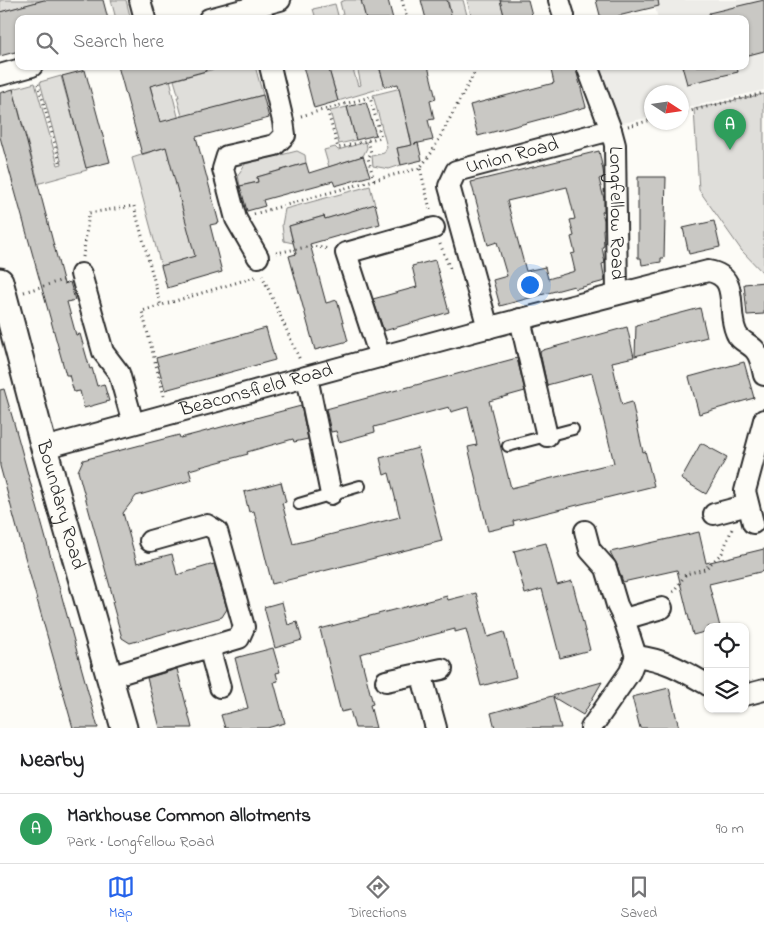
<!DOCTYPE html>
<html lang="en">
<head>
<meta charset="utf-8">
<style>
	body { margin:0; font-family:"Indie Flower",sans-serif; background:#f2f2f2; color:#202124 }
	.controls { position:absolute; right:15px; bottom:15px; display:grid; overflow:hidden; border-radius:10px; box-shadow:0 1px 4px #0004 }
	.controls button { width:45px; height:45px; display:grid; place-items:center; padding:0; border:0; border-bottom:1px solid #e0e0e0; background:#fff; color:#202124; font:25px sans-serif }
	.compass { position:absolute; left:644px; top:85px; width:45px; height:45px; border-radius:50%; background:#fff; box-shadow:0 1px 4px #0004; rotate:102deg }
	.you { position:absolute; left:529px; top:284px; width:18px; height:18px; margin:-12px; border:4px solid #fff; border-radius:50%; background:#1a73e8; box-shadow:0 0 0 8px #1a73e833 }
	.badge { display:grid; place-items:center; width:32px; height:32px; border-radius:50%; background:#2563eb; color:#fff; font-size:16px; font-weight:700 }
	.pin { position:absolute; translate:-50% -41px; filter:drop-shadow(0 1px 2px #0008) }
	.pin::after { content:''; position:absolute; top:26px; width:18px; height:15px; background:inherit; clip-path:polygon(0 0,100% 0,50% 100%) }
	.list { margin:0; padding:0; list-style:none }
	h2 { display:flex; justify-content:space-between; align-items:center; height:65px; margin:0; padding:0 20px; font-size:21px }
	h2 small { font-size:16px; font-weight:400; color:#757577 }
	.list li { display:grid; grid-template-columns:32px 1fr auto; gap:15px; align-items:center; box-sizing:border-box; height:70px; padding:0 20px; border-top:1px solid #e0e0e0 }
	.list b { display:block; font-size:19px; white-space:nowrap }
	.list p { margin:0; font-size:16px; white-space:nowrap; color:#757577 }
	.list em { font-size:16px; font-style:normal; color:#757577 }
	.icon { flex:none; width:28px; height:28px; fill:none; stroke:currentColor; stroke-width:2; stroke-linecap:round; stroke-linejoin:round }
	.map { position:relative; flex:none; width:764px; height:728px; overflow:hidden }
	.search { position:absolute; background:#fff; box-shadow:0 1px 4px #0004; left:15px; right:15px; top:15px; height:55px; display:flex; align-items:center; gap:12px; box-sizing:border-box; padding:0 18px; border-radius:10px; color:#757577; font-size:19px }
	.sheet { height:135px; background:#fff }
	nav { display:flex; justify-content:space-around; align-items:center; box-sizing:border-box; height:70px; border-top:1px solid #e0e0e0; background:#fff; font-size:14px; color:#757577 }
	nav a { display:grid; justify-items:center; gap:2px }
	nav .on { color:#2563eb }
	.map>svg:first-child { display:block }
	.built { fill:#edece8 }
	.green { fill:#dfdeda; stroke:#858482 }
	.building { fill:#c9c8c4; stroke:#2b2b2b; fill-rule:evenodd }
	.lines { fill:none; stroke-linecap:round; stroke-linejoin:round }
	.service-casing { stroke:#2b2b2b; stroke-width:14 }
	.minor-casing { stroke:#2b2b2b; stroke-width:24 }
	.tertiary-casing { stroke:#2b2b2b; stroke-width:29 }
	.path { stroke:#2b2b2b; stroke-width:3; stroke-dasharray:1 4; stroke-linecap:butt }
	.service { stroke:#fdfcf7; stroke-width:10 }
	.minor { stroke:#fdfcf7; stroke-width:20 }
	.tertiary { stroke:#fdfcf7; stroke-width:25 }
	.labels { text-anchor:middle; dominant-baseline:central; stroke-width:4; stroke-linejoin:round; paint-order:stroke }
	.street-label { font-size:20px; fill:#2b2b2b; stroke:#fdfcf7 }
</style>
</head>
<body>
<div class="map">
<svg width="764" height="728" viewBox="0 0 764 728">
	<rect width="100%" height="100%" fill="#fdfcf7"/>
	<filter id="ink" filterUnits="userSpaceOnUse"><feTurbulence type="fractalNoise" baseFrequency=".02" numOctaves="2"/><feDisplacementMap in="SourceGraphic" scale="10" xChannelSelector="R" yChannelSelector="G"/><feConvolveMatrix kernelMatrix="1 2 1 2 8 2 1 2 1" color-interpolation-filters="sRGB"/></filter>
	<g filter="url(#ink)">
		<path class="built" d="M653,0H764V90L682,109V92H652L651,117L618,124L599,66H745V19H658Z"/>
		<path class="green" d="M0,0H45L0,12Z
			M111,0H126L130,16V19H116Z
			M346,0H361L366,19H344L340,2Z
			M448,0H463L468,19H452Z
			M467,0H500L505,19H472Z
			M335,4L339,19H316L313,9Z
			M145,66H167L172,88L171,89L181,128L185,127L177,97H179L174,80L225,66H255L263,95L222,106L191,142L197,141L199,147L168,156L216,251L161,266L132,158L166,147Z
			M328,66H352L358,86L361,85L357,66H379L385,87L338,101Z
			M61,76L87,170L15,190L14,188L38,181L13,89L35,83L58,165L62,164L40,82Z
			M409,86L403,107L412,145L397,148L401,165L389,169L373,166L372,156L384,153L387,147L373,95Z
			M764,94V274L742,251L699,190L694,109Z
			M347,107L356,140L339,144L330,111Z
			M366,142L367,148L363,156L329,167L324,150L335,147L338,150Z
			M297,151L305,155L306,163L257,177L258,182L240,186L238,175L245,164Z
			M370,186L375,205L325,219L324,216L289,226L293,243L284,241L282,225L285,209Z"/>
		<path class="building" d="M44,0H103L108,19H19V51L0,56V12Z
			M361,0H388L393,19H366Z
			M421,0H447L452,19H426Z
			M500,0H528L533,19H505Z
			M596,0H658L659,6L618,16L619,19H601Z
			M764,0V51L745,56V19H710L709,13Z
			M118,66H206V71L150,86L160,122L263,95L269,118L196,137L219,223L210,225L222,272L167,288L161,266L195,256L166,147L142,154Z
			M303,66H328L338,101L314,108Z
			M379,66H428L436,99L430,101L434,119L428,120L433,140L414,144L418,143L422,160L401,165L397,148L412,145L398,84L385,87Z
			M550,66H575L586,107L478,136L470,105L554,83Z
			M682,66H737L738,72L687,84Z
			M85,70L110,162L86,168L62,76Z
			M13,89L64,284L70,282L75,300L67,302L76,335L80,334L90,369L92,368L97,386L104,384L109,401L84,408L80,391L74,392L69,375H66L0,137V93Z
			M366,102L376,135L356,140L347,107Z
			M599,151L603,170L604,177L599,179L604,199V211L602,212L604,220V229H603L604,246L602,247L605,263L602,264L605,281L575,289L574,286L500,306L493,280L507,276L497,242L488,245L471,182ZM567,187L575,219L570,220L574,236L571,237L575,253L571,254L575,271L548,279L545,267L526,271L507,201Z
			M363,156L370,176L335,186L333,181L263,200L265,206L247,211L240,186L258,182L257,177L306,163L309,173Z
			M638,177H666L664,258H661V262L642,265L641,258H638Z
			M375,204L380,224L310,244L326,303L337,300L348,341L315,350L289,256L296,254L289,226L324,216L325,219Z
			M714,221L720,247L689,254L683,228Z
			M435,260L449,312L384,331L373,299L417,287L412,266Z
			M764,282V314L747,315L744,284Z
			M700,308L707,337L635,356L636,325Z
			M627,327L634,357L612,362L622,405L632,402L643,452L645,451L654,486L513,521L514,525L488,531L468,447L477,445L468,407L451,412L449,407L374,427L375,432L339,442L336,431L331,432L326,409L517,358L525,391L489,401L511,488L614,463L592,373L547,385L540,352L543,350Z
			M266,328L275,360L165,390L156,358Z
			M744,362L754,398L699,414L689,377Z
			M4,389L14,423L98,728H73L18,532L0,466V390Z
			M301,406L308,439L294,442L293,439L247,452L248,454L189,470L192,480L136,496L123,513L137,563L172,554L177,575L214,564L227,609L222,617L130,643L122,638L112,602L114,601L78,471L83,460L179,435L180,438Z
			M701,443L727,457L706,494L681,479Z
			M418,448L442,541L272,584L254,511L249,512L244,492L281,482L286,502L282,503L293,544L400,517L389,473L384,475L380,458Z
			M699,532L706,563L764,549V571L709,584L720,627H708V631L693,635L677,570L623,582L617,565L610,552Z
			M546,543L557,585L572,581L590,650L560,658L542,589L525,594L514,551Z
			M476,593L488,637L504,632L516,677L481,686L466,629L455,632V629L360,654L373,704L370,705L376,728H355L350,710L341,712L320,629L447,596L448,600Z
			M282,602L288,625L297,622L302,640L275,648L264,607Z
			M273,648L280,672L276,673L278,681L274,682L285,723L267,728H225L221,715L248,708L235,658Z
			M177,669L192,728H160L147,678Z
			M602,682L583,715L553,697L561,728H495L491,713Z
			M669,688L679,728H640L632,697Z"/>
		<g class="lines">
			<defs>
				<path id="service" d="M508,446L573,429
					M299,504L360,486"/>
				<g id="minor">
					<path d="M140,0L145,19"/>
					<path d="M559,0L564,16"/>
					<path d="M209,19L280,0"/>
					<path id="s1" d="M587,66L611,130L615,145L617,293"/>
					<path d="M0,75L32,66"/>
					<path d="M258,257L236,219L223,169L227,156L275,145L285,135L283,121L270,66"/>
					<path d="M81,274L103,352L119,373L133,423"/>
					<path d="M520,319L547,436"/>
					<path id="s2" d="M488,328L449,186L456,171L611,130"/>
					<path d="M380,357L346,253L434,228"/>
					<path d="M307,377L331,494"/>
					<path id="s3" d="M44,448L475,331L708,271C741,276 726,310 736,332C739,341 749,343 755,350C761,357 762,367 764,375"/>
					<path d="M714,514L748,505"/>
					<path d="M753,523L745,491L764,420"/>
					<path d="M585,531L590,550L606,568L617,605L624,619L636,656"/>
					<path d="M624,619L662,608"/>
					<path d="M209,647L220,687"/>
					<path d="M421,673L436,728"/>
					<path d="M109,677L239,638L244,627L217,531L207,525L150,541"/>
					<path d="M386,681L442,669"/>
					<path d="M745,695L764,690"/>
					<path d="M591,728L630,672L636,656C666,660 682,670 708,685"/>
				</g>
				<g id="tertiary">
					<path id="s4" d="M0,281L44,448L124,728"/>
				</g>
			</defs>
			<use href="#service" class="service-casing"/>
			<use href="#minor" class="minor-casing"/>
			<use href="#tertiary" class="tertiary-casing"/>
			<path class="path" d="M402,0L407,19
				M420,66V68
				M38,84L60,162
				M682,113L764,93
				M301,116L370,97L381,137L338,148L327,109
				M628,126L652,120
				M374,180L420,168
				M430,209L420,168L432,152L477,68L486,66
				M254,214L374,180L368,158L371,153L368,140
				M440,244L451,271
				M276,253L312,246L329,249
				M83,257L89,213L134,206L161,306
				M262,275L300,360
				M24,292L63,280
				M164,396L142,311L255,277
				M673,592L686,574L705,569L722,553L732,529"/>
			<use href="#service" class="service"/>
			<use href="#minor" class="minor"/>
			<use href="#tertiary" class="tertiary"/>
		</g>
	</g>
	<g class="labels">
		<g class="street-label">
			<text stroke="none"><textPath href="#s2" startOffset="222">Union Road</textPath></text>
			<text stroke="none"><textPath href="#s1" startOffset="152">Longfellow Road</textPath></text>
			<text stroke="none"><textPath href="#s3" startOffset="220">Beaconsfield Road</textPath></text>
			<text stroke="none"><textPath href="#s4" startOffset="232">Boundary Road</textPath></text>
		</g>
	</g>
</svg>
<div class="controls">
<button><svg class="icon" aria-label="locate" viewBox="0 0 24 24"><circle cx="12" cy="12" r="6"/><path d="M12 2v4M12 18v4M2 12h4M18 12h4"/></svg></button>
<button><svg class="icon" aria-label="layers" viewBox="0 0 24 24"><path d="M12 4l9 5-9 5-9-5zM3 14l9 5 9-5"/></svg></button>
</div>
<svg class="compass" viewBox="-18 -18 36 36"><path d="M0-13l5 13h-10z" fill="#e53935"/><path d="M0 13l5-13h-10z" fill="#757577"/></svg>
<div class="you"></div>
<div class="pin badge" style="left:730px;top:150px;background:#2e9e5b">A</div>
<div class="search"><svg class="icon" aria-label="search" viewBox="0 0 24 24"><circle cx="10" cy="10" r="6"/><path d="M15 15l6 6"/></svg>Search here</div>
</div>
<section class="sheet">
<h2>Nearby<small></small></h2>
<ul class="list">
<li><span class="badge" style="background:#2e9e5b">A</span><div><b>Markhouse Common allotments</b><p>Park · Longfellow Road</p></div><em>90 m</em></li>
</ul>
</section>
<nav>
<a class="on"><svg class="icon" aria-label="map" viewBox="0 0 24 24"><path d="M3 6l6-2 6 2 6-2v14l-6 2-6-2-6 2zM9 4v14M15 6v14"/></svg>Map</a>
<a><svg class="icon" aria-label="directions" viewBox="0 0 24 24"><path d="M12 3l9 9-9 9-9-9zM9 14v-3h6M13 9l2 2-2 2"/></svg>Directions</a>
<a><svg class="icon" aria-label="saved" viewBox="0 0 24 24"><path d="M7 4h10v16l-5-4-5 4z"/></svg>Saved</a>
</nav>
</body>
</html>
